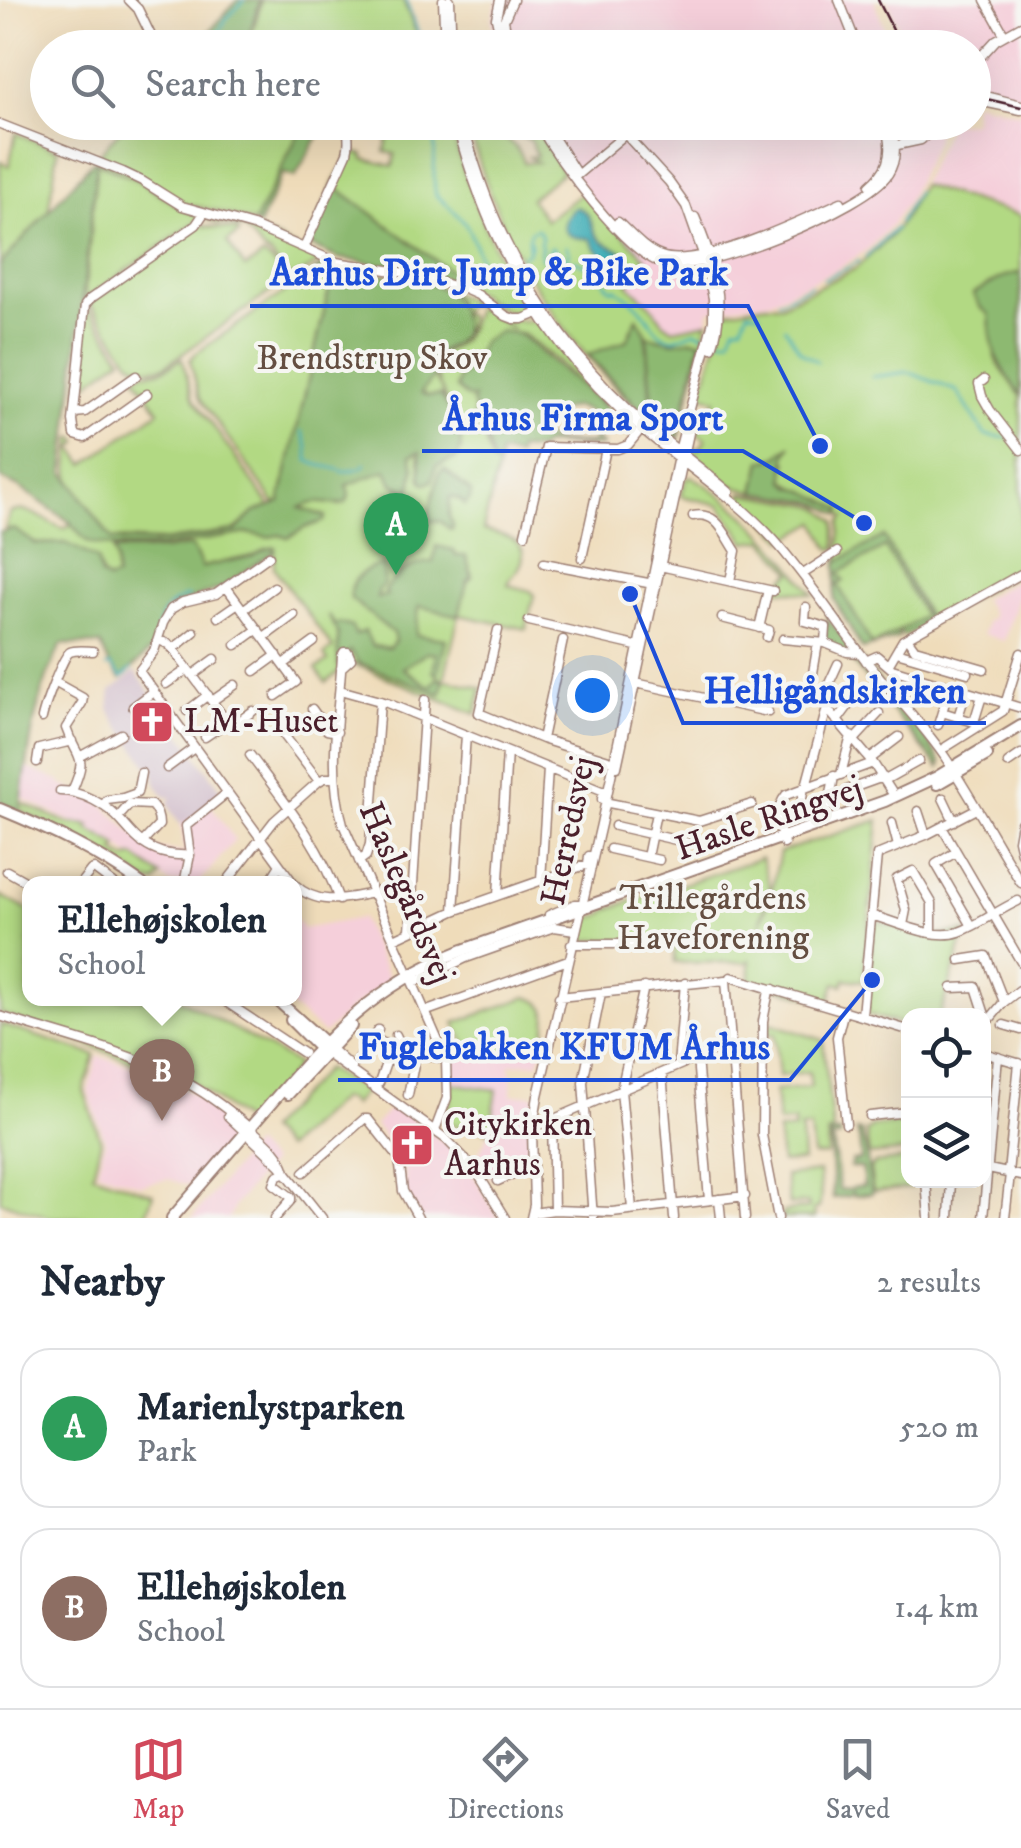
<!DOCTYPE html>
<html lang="en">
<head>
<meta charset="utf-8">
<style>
	body { margin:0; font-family:"IM FELL DW Pica",serif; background:#f6f6f7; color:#1f2937 }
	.controls { position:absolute; right:30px; bottom:30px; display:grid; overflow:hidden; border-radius:20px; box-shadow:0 10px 40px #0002 }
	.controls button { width:90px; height:90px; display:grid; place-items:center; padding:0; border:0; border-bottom:2px solid #e0e1e3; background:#fff; color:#1f2937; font:50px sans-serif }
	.you { position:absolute; left:592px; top:695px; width:35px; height:35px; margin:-25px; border:8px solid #fff; border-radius:50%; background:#1a73e8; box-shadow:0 0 0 15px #1a73e833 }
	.badge { display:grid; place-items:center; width:65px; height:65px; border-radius:50%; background:#d1495b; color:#fff; font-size:32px; font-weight:700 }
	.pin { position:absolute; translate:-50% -82px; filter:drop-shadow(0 2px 5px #0008) }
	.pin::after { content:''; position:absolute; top:52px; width:35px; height:30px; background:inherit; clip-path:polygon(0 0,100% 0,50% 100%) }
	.popup { position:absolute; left:22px; top:876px; width:280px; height:130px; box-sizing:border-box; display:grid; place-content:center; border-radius:20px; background:#fff; filter:drop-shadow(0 2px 8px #0005); font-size:32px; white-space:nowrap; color:#747a83 }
	.popup b { font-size:38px; color:#1f2937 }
	.popup::after { content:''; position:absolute; left:50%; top:100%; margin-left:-20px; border:20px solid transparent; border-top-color:#fff }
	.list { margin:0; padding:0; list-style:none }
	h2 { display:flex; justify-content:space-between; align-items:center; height:130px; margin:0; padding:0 40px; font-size:42px }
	h2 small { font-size:32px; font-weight:400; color:#747a83 }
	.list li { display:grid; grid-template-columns:65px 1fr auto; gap:30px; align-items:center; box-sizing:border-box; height:160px; margin:0 20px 20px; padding:0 20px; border:2px solid #e0e1e3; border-radius:30px }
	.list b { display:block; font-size:38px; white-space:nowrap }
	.list p { margin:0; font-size:32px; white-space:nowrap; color:#747a83 }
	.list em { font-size:32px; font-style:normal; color:#747a83 }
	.icon { flex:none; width:55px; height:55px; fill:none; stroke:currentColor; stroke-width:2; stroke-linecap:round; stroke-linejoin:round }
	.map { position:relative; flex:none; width:1021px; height:1218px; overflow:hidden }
	.search { position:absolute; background:#fff; box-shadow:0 10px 40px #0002; left:30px; right:30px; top:30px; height:110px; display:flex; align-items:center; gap:25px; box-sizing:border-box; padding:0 35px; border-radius:55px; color:#747a83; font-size:38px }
	.sheet { height:490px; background:#fff }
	nav { display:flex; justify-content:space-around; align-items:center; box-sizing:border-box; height:140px; border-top:2px solid #e0e1e3; background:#fff; font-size:28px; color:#747a83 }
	nav a { display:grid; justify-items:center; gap:5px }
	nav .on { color:#d1495b }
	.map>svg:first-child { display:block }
	.built { fill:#f5cfda }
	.industrial { fill:#d1bdcb }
	.green { fill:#b2d983; stroke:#7e7c57; stroke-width:2.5; fill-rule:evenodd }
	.forest { fill:#8db971; stroke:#6c6c4e; stroke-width:2.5 }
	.water { fill:#3bacb5; stroke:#426670; stroke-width:2.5 }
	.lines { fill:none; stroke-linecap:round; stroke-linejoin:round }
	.stream { stroke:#3bacb5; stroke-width:2.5 }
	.minor-casing { stroke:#9c7e72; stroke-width:11 }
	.major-casing { stroke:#9c7e72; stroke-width:14 }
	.minor { stroke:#fff; stroke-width:8 }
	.major { stroke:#fff; stroke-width:10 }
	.tram { stroke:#4a1f2b; stroke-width:2.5 }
	.labels { text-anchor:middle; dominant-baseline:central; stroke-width:8; stroke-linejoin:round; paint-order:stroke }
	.park-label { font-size:35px; fill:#644e41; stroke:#f6f6f2 }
	.poi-label { font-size:35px; fill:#4a1f2b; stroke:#f6f6f2; text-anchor:start }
	.street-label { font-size:35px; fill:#4a1f2b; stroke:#f6f6f2 }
	.leader { fill:none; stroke:#1d4ed8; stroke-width:4 }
	.callout-dot { fill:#1d4ed8; stroke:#f6f6f2; stroke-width:4 }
	.callout-label { font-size:38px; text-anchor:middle; font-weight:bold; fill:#1d4ed8; stroke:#f6f6f2; stroke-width:8; stroke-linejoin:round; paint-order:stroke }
</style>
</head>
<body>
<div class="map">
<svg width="1021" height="1218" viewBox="0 0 1021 1218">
	<rect width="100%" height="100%" fill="#f6f6f2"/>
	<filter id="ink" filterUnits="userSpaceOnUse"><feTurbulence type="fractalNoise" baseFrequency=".01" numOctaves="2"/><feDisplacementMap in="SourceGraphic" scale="20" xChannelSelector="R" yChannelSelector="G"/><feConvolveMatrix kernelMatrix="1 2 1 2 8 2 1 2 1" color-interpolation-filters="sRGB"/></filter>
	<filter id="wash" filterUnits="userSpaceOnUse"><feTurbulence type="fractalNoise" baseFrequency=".0048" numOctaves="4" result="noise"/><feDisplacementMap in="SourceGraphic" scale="40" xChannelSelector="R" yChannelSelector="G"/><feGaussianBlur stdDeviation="2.25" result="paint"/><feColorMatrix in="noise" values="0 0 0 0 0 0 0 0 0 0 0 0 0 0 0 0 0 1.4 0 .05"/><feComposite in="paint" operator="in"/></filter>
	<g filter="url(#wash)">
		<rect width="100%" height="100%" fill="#efdcba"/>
		<path class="built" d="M497,0H874L887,35L895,47H501L492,23Z
			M887,0H1021V102L974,89V48L907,47Z
			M974,102L1021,113V214L921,183L950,123L974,122Z
			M937,122L936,140L907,202L890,227L868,249L840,268L770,301L709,310L708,322L673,329L663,322L650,304L628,284L585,198L560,167L534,123Z
			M1021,577V594L1018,596L1004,641L983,634L987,620H990L992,615L983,599Z
			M27,768L60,781V784L99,801L134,834L157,849L185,853L183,834L180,825L210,804L235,840L199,883H170L104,837L22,798Z
			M361,918L390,980L351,1009L324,1034L282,999L294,998L295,919L303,929Z
			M544,1039L539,1063L512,1064L509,1067L512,1073L511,1095H535L529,1134V1160L525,1165L497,1178L489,1177L474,1161L490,1132L497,1091L451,1083L449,1059L468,1050L502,1056Z
			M98,1056L129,1065L193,1094L238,1131L194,1183L187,1185L168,1179L141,1185L97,1171L105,1141L88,1091Z
			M394,1105L447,1145L471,1171L499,1218H421L406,1193L403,1163L375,1125Z
			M253,1145L271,1162L234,1206L232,1213L228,1218H192Z"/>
		<path class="industrial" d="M135,671L223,792L195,816L180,825L167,803L171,799L169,796L166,798L156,784L154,774L116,721L109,709L111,691Z"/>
		<path class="green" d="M262,0H403L422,47H248Z
			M126,123H239L235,126C256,133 278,126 299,133L254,223L213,210L184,204L96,158Z
			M391,123H413L415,128L436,132L433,123H450C467,189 492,254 531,311L529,314C501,317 482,293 457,282L458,278L333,185L352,152L364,155V159L393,166L395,154L385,152Z
			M468,123H491C501,139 520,144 524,163L537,162L529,157L537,156L531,141L516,132L511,123H534L563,172L530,199L546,220L582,193L646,258L628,284L650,304L663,322L673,329L708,322L679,439L673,440C566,351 503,258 468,123ZM631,329L646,333L644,414L633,404L598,351L627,340ZM649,336L674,342H701L677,437Z
			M16,133L58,150L48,212L0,265V162L9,166Z
			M97,162L135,179L185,210L200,216V219L84,300Z
			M921,185L1021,216V272L1003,277L973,294L981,308L989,314L997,363L1021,396V570L928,623L923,617L872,646L837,585L841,522L845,517L841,515L842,509C832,505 787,485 785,478C783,474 786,466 788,462L777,457L762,461L755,492L728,484L689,452V445L699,450L706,439L697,434L716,400L701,394L727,311L766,304L780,305L855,269L889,238L904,218Z
			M209,216L250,227L319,258V260C314,268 296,278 287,276L271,255L264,252L245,229L230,224L216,223L205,218Z
			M197,225L237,230L239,233L227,242L245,268L263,256C272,259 284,274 282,284L165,366C151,370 140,369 129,360L90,303Z
			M318,269L330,285L280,502L275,504L199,397L190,360L195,354Z
			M445,290L470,301L473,305L465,306L462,313L469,317C466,341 451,348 430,357L428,356L435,377L440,387L433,359C462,342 466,342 476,308H481L514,330L482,306L479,300L508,320L538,322L607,405L590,393L558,362L523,334L500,331L473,358L469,370L459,377L456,387L468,398H474V423L462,427L446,401L441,387L444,401L393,455L376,461L351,474L284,498Z
			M87,306L122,358L79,390Z
			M182,358L193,398L270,506L255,512L234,531L161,541L111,539L71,481L69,470L72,438L75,437L79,442L73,448L85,464L159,411L136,377L143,372C160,374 169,367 182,358Z
			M472,432L485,435L486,445L493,464L498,466L483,530C500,535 531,539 521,564C517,574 510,575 508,585L531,591L534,595L526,629L459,615L444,679L482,688L476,714L354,664L347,665L326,683L316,669L328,661L324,655L333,648L274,568L275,548L266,549L253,556L202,567L193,548L189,546L163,550H114L116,560V577L108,580L102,576L97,559L66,543L35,544L14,529L5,530L10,513C28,504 44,521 62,528H67L70,522L75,529L93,543L113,547H160L248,533L267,537L280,535L288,538L304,528L324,520L325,516L299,509L314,501L341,505L347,485L388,469L393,484L408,493L411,455L420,451L419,463L435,469L436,466L461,450L460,435Z
			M691,476C741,503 779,549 813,594L772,589L792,572L764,540L746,542L720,505L681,496L686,479Z
			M742,493L813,505L821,508L836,521V549H830L816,522L785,540L742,499Z
			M21,803L68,823L90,825L88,829L118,846L115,852L126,859L134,856L161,876L156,883C145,883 138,876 128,869C95,845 58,828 20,811Z
			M879,820L863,981L845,979L843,985L835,983L829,1003L750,980V960L748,962L675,963L674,941L577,940L589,918L601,915L611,908L761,858L770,887L759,928L771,894L780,852Z
			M0,895L29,911V998L180,999L297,1064L292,1073L247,1123L196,1085L0,1013Z
			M873,920L933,936L966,931L940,1015L908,1016V1026L866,1014Z
			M527,997C551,1003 548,1019 544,1039L502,1056L468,1050L455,1023Z
			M767,1022L823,1040L833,1132L828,1133L827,1155L813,1156L810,1128H801L803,1161L781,1163L778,1131L795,1129L794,1122L778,1123L775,1091L811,1087L809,1072L779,1076L775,1034H767Z
			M0,1024L95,1055L84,1090L101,1141L93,1174L153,1194L145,1218H52L0,1201Z
			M326,1069L365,1090L353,1105L348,1100L340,1099L285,1149L267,1130Z
			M451,1083L497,1090L490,1132L471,1126L467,1130L444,1121L450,1102Z
			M904,1123L907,1151L869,1155L866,1131L870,1130V1127Z
			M908,1159V1180L910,1181L911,1188L873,1192L870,1167L874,1166V1163Z
			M819,1172L821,1198L819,1208L814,1209L815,1218H782L783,1212L809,1208L808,1203L789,1205L785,1176Z"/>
		<path class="forest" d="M237,0H260L246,46L221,47L207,35Z
			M304,123L324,126L295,177L283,173L259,225L254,223Z
			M93,161L97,162L64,472L112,540L161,542L235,531L255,512L280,502L330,285L318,269L323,262C356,276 421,272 447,292C456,299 459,308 462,319C469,341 447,348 430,356L434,376L421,393L428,396L440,395C453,414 468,435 457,458L436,466L432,481L426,484L421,480L420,452L411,455L414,468L411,492L393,484L387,470L347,485L349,496L346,503C326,507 322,497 300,508L325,516L324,521L304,528L288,538L280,535L267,537L248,533L160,547H113L93,543L85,540L70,522L19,487L0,478V265Z
			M333,185L459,278L457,282L402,268L338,258L311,246L309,243Z
			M1021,272V396C997,363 991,354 989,314L981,308L973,294L1003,277Z
			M637,318L646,333L651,411L645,414L588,355L627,340Z
			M500,331L520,334L625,425V433L621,431L616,433L612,428H596L599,422C575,395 562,410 537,425C545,447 570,442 589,443L593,442L597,431V442L603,444L602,446L545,444L538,450L518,449L517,456L500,453L498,466L493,464L485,435L472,432L464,434L462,427L474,423L476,411L472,403L474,398H468L456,388L459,377L469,370L482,342Z
			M647,336L674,342L693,339L701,341L677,438L654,422Z
			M791,445L786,456L785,480L791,486L808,492L842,509L841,515L815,502L755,492L762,461L777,457Z
			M444,469L471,492L470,499L465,505L459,499L450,497L449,516L453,528L451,530L440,521H428C429,504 436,490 439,473Z
			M14,529L36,544L66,543L97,559L101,576L108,580L116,577V560L113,550H163L189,546L192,547L202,567L253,556L266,549L275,547V551L221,588L167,609L161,618L152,649L121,679L109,664L101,645L62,644C33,697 29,752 20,811L0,803V532Z
			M884,536L929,619L928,623L903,637L899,631L924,616L885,547L839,573L844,581L838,585L872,645L897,632L899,638L862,649L834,599L837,562Z
			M436,546L454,550L456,556H466L472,577L467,582L459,616L419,606L416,635L446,639L438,675L433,672L436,653L428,652L403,668L427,685H432L437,678L444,680L441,694L359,663L350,651L338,665V634L328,615L335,625L340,623L352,627L356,635L365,631L372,646L389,648L395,641L393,633L351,599C348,580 364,569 381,565L384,567V585L379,590L377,598L387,595L385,591C396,574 412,563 433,562Z
			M827,618L925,737L941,763L939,768L845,653L824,641Z
			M856,1131H861L866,1150L872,1194L854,1196L852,1193L850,1196L833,1198L830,1134L840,1133V1137L833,1138L839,1189L851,1190L852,1188L864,1186L862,1168L850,1167L852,1161L861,1160L859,1138Z"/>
		<path class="water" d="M576,207C596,214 588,230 602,241C613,249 623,248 631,261C615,262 595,256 591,239C585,238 580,238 575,237C556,232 566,213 576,207Z"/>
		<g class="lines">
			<path class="stream" d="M406,0L424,48
				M218,34L226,19L245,0
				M430,122C440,145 430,171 436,195C468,223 470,226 482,267L494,269L501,268
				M899,223L917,191
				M566,246L570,254L567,257
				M522,256L529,251L528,247L531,246L528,244L531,242L528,240L530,232L536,229L539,230L542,237L540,243L542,248L540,250L542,259H547L550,248L552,247L569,262L576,261L593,268V271L596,270V274H599L611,290L614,288C622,293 631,298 639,307C652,321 654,335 674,339L695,331L705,334
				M865,258L896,228
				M843,270L859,261
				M824,279L840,271
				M797,292L811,285
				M779,301L795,293
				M785,327L800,351L818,362
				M721,339H730L735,327L742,325L748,311L760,313
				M872,377L908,372L957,391L985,435L1007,438
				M302,431L308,447V460C317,468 332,465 343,472L361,468L366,464
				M156,634C160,614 169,602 189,596
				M107,667L110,665L122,678L132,669"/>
		</g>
	</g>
	<g filter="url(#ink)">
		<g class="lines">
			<defs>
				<path id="minor" d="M129,0L138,9L157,48
					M443,0L445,48
					M450,0L452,48
					M500,0L496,18L503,48
					M839,0L858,48
					M985,0L1004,34
					M509,48L504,20L513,0
					M974,64L996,40L1021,26
					M974,93L1021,105
					M974,100L1021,110
					M320,122L346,129
					M456,122C487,241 546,348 641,428C685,466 735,497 774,540C806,576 832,616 861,654C888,690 922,722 947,760C973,800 996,842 1021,883
					M463,122C491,233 545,331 629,410C661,439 697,464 729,492
					M537,122C558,159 624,253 664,264C702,274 868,207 888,174C899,157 895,140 888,122
					M544,122L576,173
					M0,124L123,172L142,181L182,206L253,226L336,262L400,272L462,288L478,295L506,316L514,319H523L538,313
					M893,146L921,140L941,122
					M577,175L634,127
					M870,185C887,171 892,157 888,136
					M695,217C713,259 728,303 712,348
					M618,222C631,234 644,250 661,256C699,270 804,219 841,202
					M304,248L347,153C351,139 346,131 348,122
					M984,380L979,384L982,396L990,410L1021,450
					M147,394L85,438L75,435L73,421L85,305L90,299L196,225L204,213
					M74,413L85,412L136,376
					M693,516C717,511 724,533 736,551L730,581
					M525,534L546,447L618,449L628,445L642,428
					M269,556L216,594L183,602L171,609L163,623L154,651L139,671L294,884
					M582,558L606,449
					M544,563L653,584
					M660,566L773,591
					M803,574L837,552
					M227,588L296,682L276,696
					M806,607L805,621L826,627L825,643
					M243,610L274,587
					M218,617L238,603
					M722,618L769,630L767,637
					M529,621L640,647
					M759,628L768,590
					M498,630L479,713L542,739L615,762
					M264,637L294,615
					M907,638L915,649L984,669
					M783,639L825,643L847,652L860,653
					M159,640L168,644L173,649L231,727L253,711
					M236,645L258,629
					M173,649L194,632
					M900,653L968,673
					M866,661L877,656L892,669L1021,708
					M284,664L314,642
					M889,664L903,640L1021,574
					M341,668L351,659L348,652H344L342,656C339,712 327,770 343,824L446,1059L447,1098L435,1130
					M255,671L277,655
					M193,675L215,659
					M812,679L818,643
					M631,682L768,712
					M56,683L83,698L82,703L66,728C77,761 89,753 72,791
					M166,684L188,669
					M340,690L387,703L604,791L602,799
					M813,692L873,763L891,791
					M913,693L918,677
					M212,701L235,685
					M821,701L838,664
					M133,707L153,692
					M312,709L327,730L337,732
					M187,711L208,695
					M942,712L974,722L980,726
					M958,717L966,692
					M42,718C44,708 63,655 70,652C76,649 89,651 93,651
					M837,721L860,690
					M974,722L982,696
					M938,725L950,686
					M280,730L319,781
					M153,734L172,719
					M205,737L227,722
					M542,739L563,640
					M854,740L879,713
					M946,747L1003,711L1021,653
					M250,755C284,801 320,844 339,900
					M81,756L121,734
					M870,759L899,737
					M37,762L39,749L72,741
					M1008,763L1021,754
					M617,767L689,433
					M167,768L194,748
					M841,774L851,736
					M885,780L919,761
					M806,786L827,708
					M847,790L883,777
					M60,791C82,791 107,805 122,822C129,830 135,838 144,844C158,854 173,856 190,855
					M943,798L954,821
					M609,803L699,821L752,804
					M103,806L107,800L123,798L137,793L141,773
					M829,806L834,776
					M918,811L926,835
					M122,813L130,804L151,805C157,811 159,817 159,825L142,843
					M799,816L804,787
					M892,823L898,846
					M1021,823L1018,840L1021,853
					M615,826L689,843
					M942,827L1021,962
					M784,844C778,827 774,810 786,795L873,763
					M610,849L659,860
					M956,852L936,864L972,926
					M647,857L656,813
					M359,861L366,856L370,844L380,701
					M7,871L30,884
					M541,880L548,769
					M80,884L91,870L94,869L114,884
					M184,884L190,855L186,826L227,793
					M225,884L274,821L319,781L325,778H334
					M268,884L280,865
					M294,884C318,907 344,899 373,893
					M498,895L507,752
					M454,911L466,735
					M549,915L575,904H582
					M871,915C896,922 935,941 959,932C979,925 998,910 1018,901
					M903,925L906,910L897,879L913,871L932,903V933
					M410,930L425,700
					M394,939L454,911L588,864L589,856
					M571,944H649
					M960,960L986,956L1004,1002
					M731,977L908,1030
					M413,980H420L466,958L554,927L575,930
					M952,988L976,987L987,1021
					M773,989L769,991L763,1021L762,1135L778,1218
					M559,997L726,980L745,1218
					M220,998L303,1053
					M844,1010L837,1037L846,1124
					M427,1011L568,960
					M862,1015L877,855L926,835L976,809
					M0,1016C58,1035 121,1049 176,1077C204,1091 229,1110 252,1130C266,1142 281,1153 286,1172
					M1004,1025L1021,1030
					M984,1026L1004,1002L1021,989
					M396,1035L403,1050
					M374,1037C393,1052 422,1055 446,1059
					M330,1048L352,1068
					M323,1051L446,1139L475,1169L505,1218
					M984,1053L1021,1064
					M697,1058L709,1200
					M358,1059L378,1030
					M678,1065L685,983
					M662,1073L674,1218
					M379,1083L392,1046
					M408,1095L416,1054
					M228,1116L280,1165L322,1218
					M870,1116L908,1112
					M552,1120L554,1210
					M533,1126L545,1123L731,1043
					M984,1168L1021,1176
					M304,1172L364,1119H368L399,1158L403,1191L418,1218
					M1008,1173L1019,1063
					M926,1180L929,1218
					M498,1181L532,1165
					M719,1199L721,1218
					M632,1209L621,1090L644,987
					M533,1213L554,1210L612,1212L745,1196
					M275,1218L291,1200V1197L274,1184L277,1176L286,1172
					M531,1218L534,1205L532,1131L538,1096L601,824L680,447L713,321V298L703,254L686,206L669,182L626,135
					M593,1218L583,1082L601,993
					M949,1218L951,1180
					M983,1218L998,1057
					M1005,1218L1010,1174"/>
				<path id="major" d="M937,784L987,755
					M0,809C51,830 97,852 142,884
					M275,998L326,1044
					M291,1020L319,1048
					M288,1094L351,1026
					M172,1218C204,1181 236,1144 267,1108C330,1035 371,987 463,950L885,801L937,777L1021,726"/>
			</defs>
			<use href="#minor" class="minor-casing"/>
			<use href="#major" class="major-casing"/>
			<use href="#minor" class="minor"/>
			<use href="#major" class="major"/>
			<path class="tram" d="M878,0L902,48
				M974,96L1021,107"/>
		</g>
	</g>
	<defs>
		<symbol id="church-square" viewBox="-11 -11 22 22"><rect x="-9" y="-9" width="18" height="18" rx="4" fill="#d1495b" stroke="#f6f6f2"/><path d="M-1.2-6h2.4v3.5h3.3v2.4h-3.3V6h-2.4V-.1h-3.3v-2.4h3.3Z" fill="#fff"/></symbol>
	</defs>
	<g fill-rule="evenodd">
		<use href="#church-square" x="127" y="697" width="50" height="50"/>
		<use href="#church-square" x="387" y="1120" width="50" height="50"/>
	</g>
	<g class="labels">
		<g class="park-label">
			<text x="372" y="359">Brendstrup Skov</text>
			<text x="713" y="899">Trillegårdens<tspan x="713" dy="40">Haveforening</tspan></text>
		</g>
		<g class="poi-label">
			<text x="184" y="722">LM-Huset</text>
			<text x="444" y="1125">Citykirken<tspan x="444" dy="40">Aarhus</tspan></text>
		</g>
		<g class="street-label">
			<text transform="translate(769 819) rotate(-19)">Hasle Ringvej</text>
			<text transform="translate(569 831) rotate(-78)">Herredsvej</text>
			<text transform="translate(406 893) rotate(67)">Haslegårdsvej</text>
		</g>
	</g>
	<path class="leader" d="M820 446L748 306H250M864 523L743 451H422M630 594L683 723H986M872 980L790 1080H338"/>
	<g class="callout-dot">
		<circle cx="820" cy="446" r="10"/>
		<circle cx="864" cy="523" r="10"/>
		<circle cx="630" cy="594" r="10"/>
		<circle cx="872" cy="980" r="10"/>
	</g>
	<g class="callout-label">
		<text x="499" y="285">Aarhus Dirt Jump &amp; Bike Park</text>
		<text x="583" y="430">Århus Firma Sport</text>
		<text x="835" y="703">Helligåndskirken</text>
		<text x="564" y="1059">Fuglebakken KFUM Århus</text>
	</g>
</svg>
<div class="controls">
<button><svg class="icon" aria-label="locate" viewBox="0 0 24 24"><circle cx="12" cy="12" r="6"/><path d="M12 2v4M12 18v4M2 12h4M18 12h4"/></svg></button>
<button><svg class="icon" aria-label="layers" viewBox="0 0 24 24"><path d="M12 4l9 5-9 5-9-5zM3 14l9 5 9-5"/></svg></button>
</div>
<div class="you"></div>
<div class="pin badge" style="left:396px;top:575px;background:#2e9e5b">A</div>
<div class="pin badge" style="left:162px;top:1121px;background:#8d6e63">B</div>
<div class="popup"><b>Ellehøjskolen</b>School</div>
<div class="search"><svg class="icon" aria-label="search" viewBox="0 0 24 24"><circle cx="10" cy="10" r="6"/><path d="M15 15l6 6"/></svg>Search here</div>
</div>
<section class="sheet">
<h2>Nearby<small>2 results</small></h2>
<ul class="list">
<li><span class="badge" style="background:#2e9e5b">A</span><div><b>Marienlystparken</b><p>Park</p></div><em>520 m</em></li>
<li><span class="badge" style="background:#8d6e63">B</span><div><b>Ellehøjskolen</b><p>School</p></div><em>1.4 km</em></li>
</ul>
</section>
<nav>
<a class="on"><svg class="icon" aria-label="map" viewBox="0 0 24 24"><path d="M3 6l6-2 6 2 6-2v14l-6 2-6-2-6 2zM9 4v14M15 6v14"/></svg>Map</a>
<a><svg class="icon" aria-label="directions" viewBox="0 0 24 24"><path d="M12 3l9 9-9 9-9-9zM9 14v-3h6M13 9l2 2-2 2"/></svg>Directions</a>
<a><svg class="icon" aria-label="saved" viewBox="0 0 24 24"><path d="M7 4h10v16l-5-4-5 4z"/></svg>Saved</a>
</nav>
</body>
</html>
